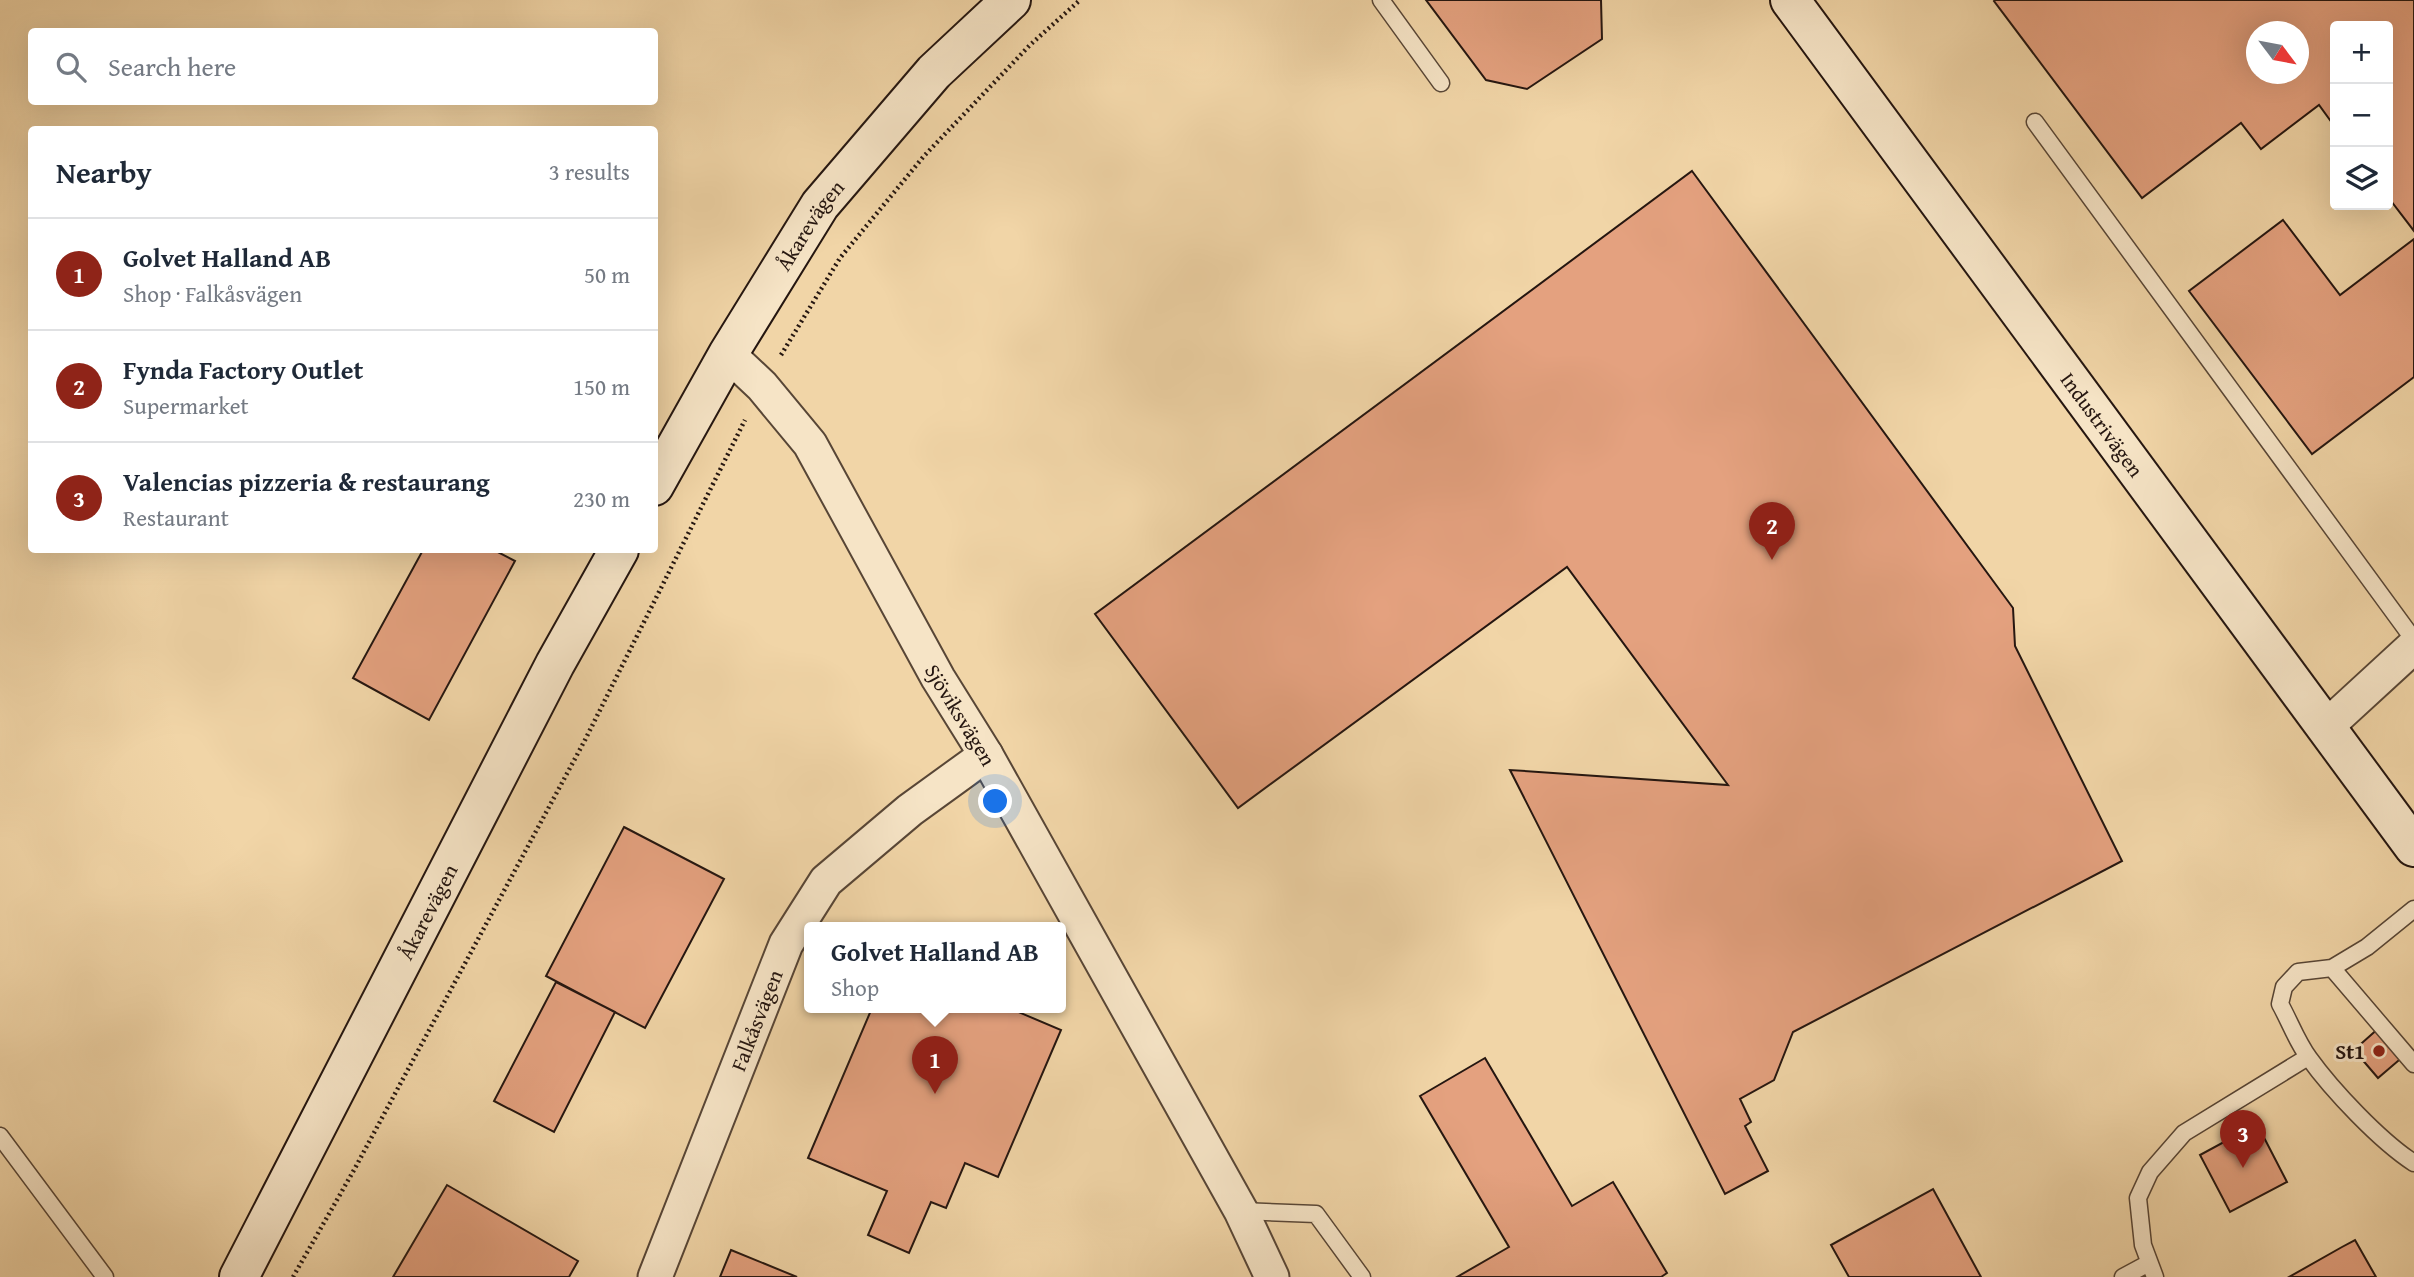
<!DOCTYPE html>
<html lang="en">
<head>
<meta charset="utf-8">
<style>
	body { margin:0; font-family:"Gentium Book Plus",serif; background:#f2f2f3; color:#1f2937 }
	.controls { position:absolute; right:21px; top:21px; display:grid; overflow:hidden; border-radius:7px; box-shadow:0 7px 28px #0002 }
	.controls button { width:63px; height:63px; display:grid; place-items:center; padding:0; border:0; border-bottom:2px solid #e0e1e3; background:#fff; color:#1f2937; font:35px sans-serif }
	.compass { position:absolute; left:2246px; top:21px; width:63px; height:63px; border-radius:50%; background:#fff; box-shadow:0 7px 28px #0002; rotate:122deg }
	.you { position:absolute; left:996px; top:802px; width:24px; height:24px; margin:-18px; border:5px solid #fff; border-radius:50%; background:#1a73e8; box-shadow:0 0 0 10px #1a73e833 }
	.badge { display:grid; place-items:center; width:46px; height:46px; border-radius:50%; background:#8f2418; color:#fff; font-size:23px; font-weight:700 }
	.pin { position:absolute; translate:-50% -58px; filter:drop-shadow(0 2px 4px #0008) }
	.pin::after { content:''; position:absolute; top:37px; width:24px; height:21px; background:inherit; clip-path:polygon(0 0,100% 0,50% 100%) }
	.popup { position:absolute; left:804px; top:922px; width:262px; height:91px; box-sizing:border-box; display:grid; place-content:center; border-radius:7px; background:#fff; filter:drop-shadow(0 2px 5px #0005); font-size:23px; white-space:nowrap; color:#747a83 }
	.popup b { font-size:26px; color:#1f2937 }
	.popup::after { content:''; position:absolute; left:50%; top:100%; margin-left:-14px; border:14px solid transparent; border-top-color:#fff }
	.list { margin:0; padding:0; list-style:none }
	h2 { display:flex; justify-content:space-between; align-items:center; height:91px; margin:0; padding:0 28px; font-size:30px }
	h2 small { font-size:23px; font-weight:400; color:#747a83 }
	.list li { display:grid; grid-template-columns:46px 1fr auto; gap:21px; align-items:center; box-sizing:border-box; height:112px; padding:0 28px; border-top:2px solid #e0e1e3 }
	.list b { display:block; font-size:26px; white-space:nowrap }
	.list p { margin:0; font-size:23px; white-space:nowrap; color:#747a83 }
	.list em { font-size:23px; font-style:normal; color:#747a83 }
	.icon { flex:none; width:38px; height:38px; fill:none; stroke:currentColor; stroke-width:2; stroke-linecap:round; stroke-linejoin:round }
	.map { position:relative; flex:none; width:2414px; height:1277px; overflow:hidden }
	.search { position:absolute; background:#fff; box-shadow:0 7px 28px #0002; left:28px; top:28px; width:630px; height:77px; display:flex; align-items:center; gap:18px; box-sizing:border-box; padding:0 24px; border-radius:7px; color:#747a83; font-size:26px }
	.panel { position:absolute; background:#fff; box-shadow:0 7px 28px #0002; left:28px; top:126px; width:630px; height:427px; border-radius:7px }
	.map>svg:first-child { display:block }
	.building { fill:#e4a17f; stroke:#251610; stroke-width:2; fill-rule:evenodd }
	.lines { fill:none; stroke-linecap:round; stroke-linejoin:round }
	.lane-casing { stroke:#584636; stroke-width:19 }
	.street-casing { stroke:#584636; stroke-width:37 }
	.secondary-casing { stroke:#251610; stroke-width:42 }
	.path { stroke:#251610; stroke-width:4.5; stroke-dasharray:2 3.5; stroke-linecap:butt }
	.lane { stroke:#f6e4c6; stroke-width:16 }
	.street { stroke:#f6e4c6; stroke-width:33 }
	.secondary { stroke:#f6e4c6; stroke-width:38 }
	.poi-dot { fill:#8f2418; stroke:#f6e4c6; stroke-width:2.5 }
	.labels { text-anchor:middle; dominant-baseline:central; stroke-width:6; stroke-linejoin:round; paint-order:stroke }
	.street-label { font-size:21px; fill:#251610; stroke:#f6e4c6 }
	.poi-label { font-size:21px; font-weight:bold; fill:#251610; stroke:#f6e4c6; text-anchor:end }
</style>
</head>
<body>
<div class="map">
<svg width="2414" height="1277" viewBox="0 0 2414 1277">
	<rect width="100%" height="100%" fill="#f1d5a7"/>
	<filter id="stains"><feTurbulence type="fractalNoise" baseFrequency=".00286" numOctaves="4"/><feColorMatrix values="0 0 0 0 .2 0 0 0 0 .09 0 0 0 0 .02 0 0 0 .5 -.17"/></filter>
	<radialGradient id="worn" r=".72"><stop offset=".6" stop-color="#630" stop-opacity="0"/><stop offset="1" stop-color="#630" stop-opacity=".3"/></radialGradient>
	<path class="building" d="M1426,0H1601L1602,39L1527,89L1486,80Z
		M1995,0H2414V231L2388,197V26H2335V127L2319,105L2261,149L2241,123L2142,198L1994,1ZM2256,32H2298V74H2256Z
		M1692,171L2013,608L2015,646L2122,861L1793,1032L1774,1080L1740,1099L1751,1122L1745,1126L1768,1171L1725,1194L1510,770L1728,785L1567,567L1238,808L1095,614Z
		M2283,220L2340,295L2414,239V377L2312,454L2189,291Z
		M423,550H494L515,561L429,720L353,678Z
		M624,827L724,879L645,1028L546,976Z
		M556,982L615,1012L554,1132L494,1101Z
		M872,1008H1009L1061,1030L998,1177L965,1163L946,1208L931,1202L909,1253L868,1235L887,1191L808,1158Z
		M2380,1027L2405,1055L2378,1078L2354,1050Z
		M1485,1058L1572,1206L1613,1182L1667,1273L1661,1277H1457L1509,1247L1420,1096Z
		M2257,1124L2287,1182L2230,1212L2200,1155Z
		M447,1185L578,1261L569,1277H393Z
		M1933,1189L1981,1277H1849L1831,1245Z
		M2355,1240L2376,1277H2289L2342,1247Z
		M731,1250L797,1277H720Z"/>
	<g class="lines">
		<defs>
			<path id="lane" d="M1381,0L1441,83
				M2035,122L2414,640
				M2414,909L2367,947L2332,968L2298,972L2284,987L2280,1004C2290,1022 2297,1042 2309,1058C2332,1090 2380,1141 2414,1163
				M2332,968L2414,1064
				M0,1136L105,1277
				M1241,1211L1316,1214L1362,1277
				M2123,1277L2149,1263
				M2155,1277L2143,1245L2138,1198L2150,1172L2184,1133L2308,1057"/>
			<g id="street">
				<path id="s1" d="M728,354L762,386L810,444L938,678L986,755L1241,1211L1272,1277"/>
				<path d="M2327,726L2414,646"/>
				<path id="s2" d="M655,1277L786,944L826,881L910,810L986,755"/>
			</g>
			<g id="secondary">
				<path id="s3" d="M1790,0L2414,847"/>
				<path id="s4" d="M654,486L728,354L820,205L934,72L1011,0"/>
				<path id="s5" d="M239,1277L555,664L619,550"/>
			</g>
		</defs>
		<use href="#lane" class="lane-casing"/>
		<use href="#street" class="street-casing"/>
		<use href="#secondary" class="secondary-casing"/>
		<path class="path" d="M781,355L840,258L924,156L1030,45L1080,0
			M293,1277L354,1170L585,740L745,420"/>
		<use href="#lane" class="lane"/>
		<use href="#street" class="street"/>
		<use href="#secondary" class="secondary"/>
	</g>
	<circle class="poi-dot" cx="2379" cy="1051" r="7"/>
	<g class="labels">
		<g class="street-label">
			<text stroke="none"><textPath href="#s4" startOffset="304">Åkarevägen</textPath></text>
			<text stroke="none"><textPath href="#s3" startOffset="527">Industrivägen</textPath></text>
			<text stroke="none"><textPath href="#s1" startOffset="432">Sjöviksvägen</textPath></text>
			<text stroke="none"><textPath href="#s5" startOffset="411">Åkarevägen</textPath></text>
			<text stroke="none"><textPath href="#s2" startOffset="276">Falkåsvägen</textPath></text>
		</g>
		<g class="poi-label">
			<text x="2365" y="1051">St1</text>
		</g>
	</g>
	<rect width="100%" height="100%" filter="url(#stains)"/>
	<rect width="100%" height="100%" fill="url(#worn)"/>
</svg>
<div class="controls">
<button>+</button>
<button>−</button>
<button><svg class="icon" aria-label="layers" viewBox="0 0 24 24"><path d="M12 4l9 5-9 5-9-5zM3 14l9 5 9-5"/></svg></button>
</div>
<svg class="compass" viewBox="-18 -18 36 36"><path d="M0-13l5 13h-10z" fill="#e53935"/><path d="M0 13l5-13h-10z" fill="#747a83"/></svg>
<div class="you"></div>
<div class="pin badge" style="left:935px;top:1094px">1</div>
<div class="popup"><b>Golvet Halland AB</b>Shop</div>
<div class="pin badge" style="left:1772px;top:560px">2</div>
<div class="pin badge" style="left:2243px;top:1168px">3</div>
<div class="search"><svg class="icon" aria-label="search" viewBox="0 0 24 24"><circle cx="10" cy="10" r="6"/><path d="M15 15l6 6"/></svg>Search here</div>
<section class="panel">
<h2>Nearby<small>3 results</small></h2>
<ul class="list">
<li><span class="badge">1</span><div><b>Golvet Halland AB</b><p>Shop · Falkåsvägen</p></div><em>50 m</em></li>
<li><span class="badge">2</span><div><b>Fynda Factory Outlet</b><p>Supermarket</p></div><em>150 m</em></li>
<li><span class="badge">3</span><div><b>Valencias pizzeria &amp; restaurang</b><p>Restaurant</p></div><em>230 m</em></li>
</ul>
</section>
</div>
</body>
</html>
